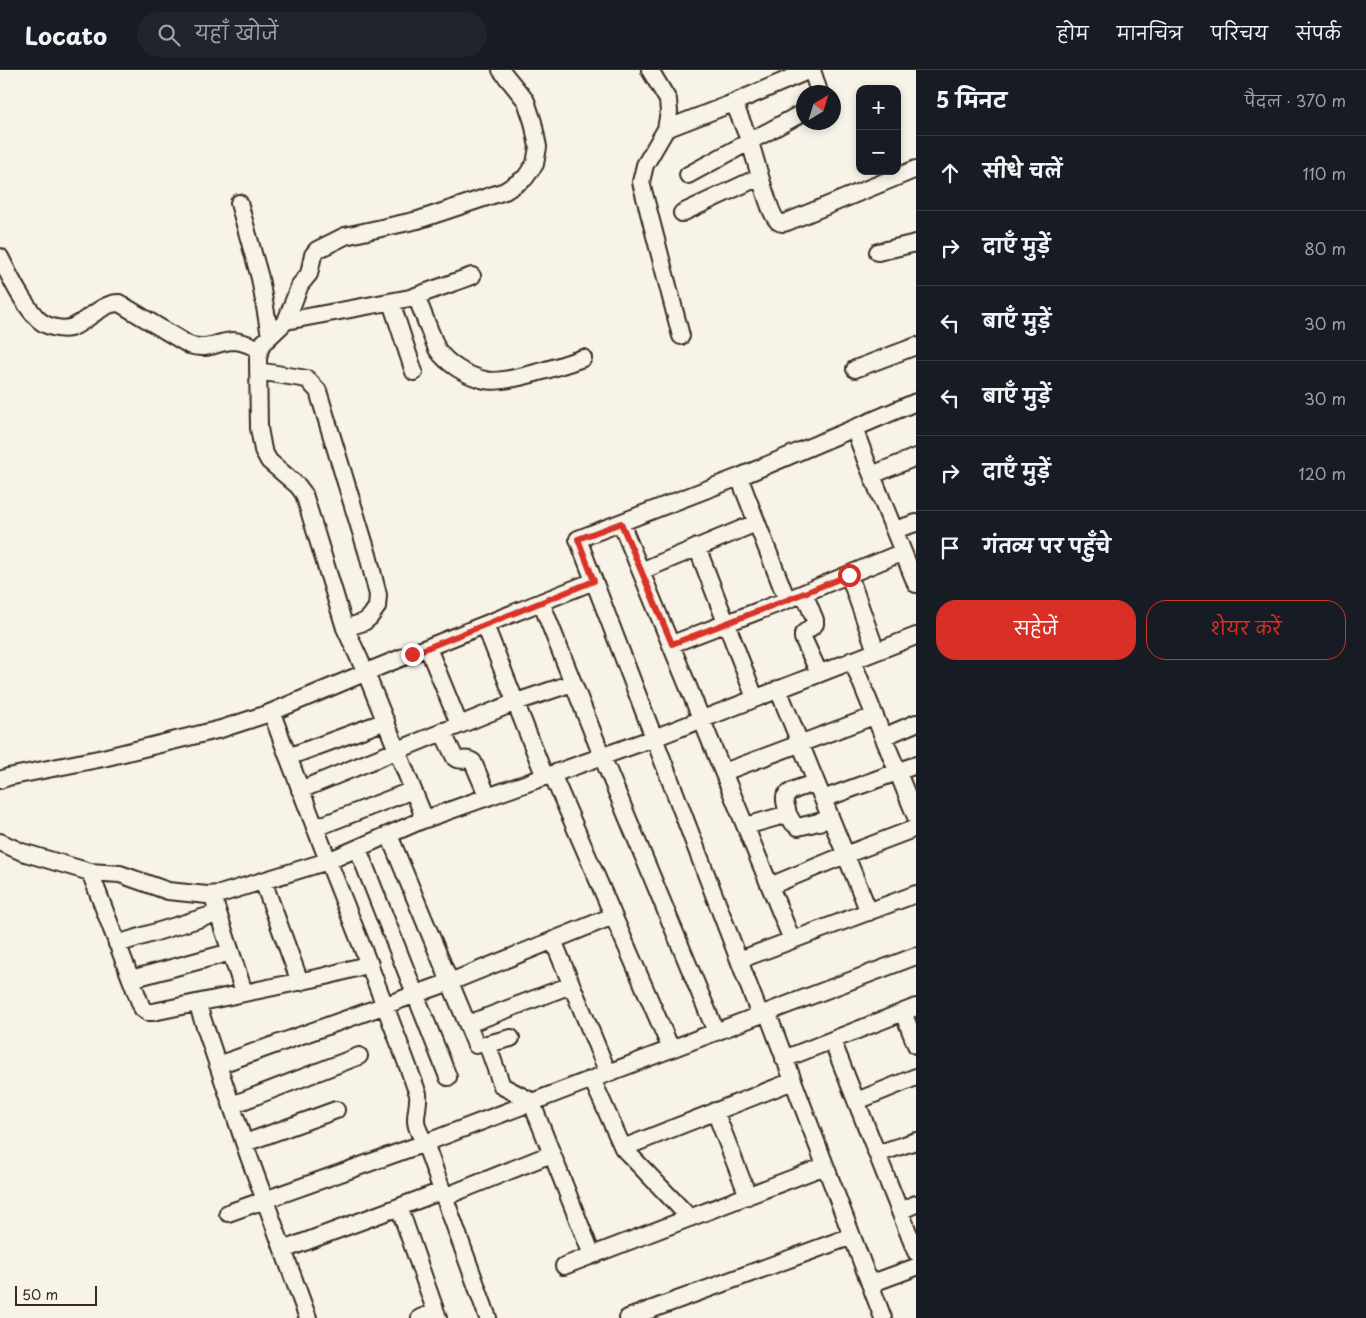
<!DOCTYPE html>
<html lang="hi">
<head>
<meta charset="utf-8">
<style>
	body { margin:0; font-family:"Playpen Sans","Playpen Sans Deva",sans-serif; background:#20242c; color:#f1f3f6 }
	.controls { position:absolute; right:15px; top:15px; display:grid; overflow:hidden; border-radius:10px; box-shadow:0 2px 8px #0003 }
	.controls button { width:45px; height:45px; display:grid; place-items:center; padding:0; border:0; border-bottom:1px solid #363941; background:#171b24; color:#f1f3f6; font:25px sans-serif }
	.compass { position:absolute; left:796px; top:15px; width:45px; height:45px; border-radius:50%; background:#171b24; box-shadow:0 2px 8px #0003; rotate:38deg }
	.scale { position:absolute; left:15px; bottom:12px; width:82px; box-sizing:border-box; padding-left:5px; border:2px solid #3b2a1e; border-top:0; font-size:14px; line-height:18px; white-space:nowrap; color:#3b2a1e; -webkit-text-stroke:4px #f7f3e8; paint-order:stroke }
	.stop { position:absolute; width:15px; height:15px; margin:-11px; border:4px solid #d93025; border-radius:50%; background:#fff }
	.stop.end { background:#d93025; border-color:#fff; box-shadow:0 1px 5px #0008 }
	.list { margin:0; padding:0; list-style:none }
	h2 { display:flex; justify-content:space-between; align-items:center; height:65px; margin:0; padding:0 20px; font-size:21px }
	h2 small { font-size:16px; font-weight:400; color:#9ea1a6 }
	.list li { display:grid; grid-template-columns:32px 1fr auto; gap:15px; align-items:center; box-sizing:border-box; height:75px; padding:0 20px; border-top:1px solid #363941 }
	.list b { display:block; font-size:19px; white-space:nowrap }
	.list em { font-size:16px; font-style:normal; color:#9ea1a6 }
	.actions { display:flex; gap:10px; padding:15px 20px }
	.actions a { flex:1; padding:11px 0; border:1px solid #d93025; border-radius:20px; text-align:center; font-size:18px; color:#d93025 }
	.actions .main { background:#d93025; color:#fff }
	.icon { flex:none; width:28px; height:28px; fill:none; stroke:currentColor; stroke-width:2; stroke-linecap:round; stroke-linejoin:round }
	.map { position:relative; flex:none; width:916px; height:1248px; overflow:hidden }
	header { display:flex; align-items:center; gap:30px; box-sizing:border-box; height:70px; padding:0 25px; background:#171b24; border-bottom:1px solid #363941 }
	header strong { font-size:24px }
	nav { display:flex; gap:28px; margin-inline-start:auto; font-size:18px }
	.search { width:350px; height:45px; background:#20242c; display:flex; align-items:center; gap:12px; box-sizing:border-box; padding:0 18px; border-radius:28px; color:#9ea1a6; font-size:19px }
	main { display:flex }
	aside { flex:1; background:#171b24 }
	.map>svg:first-child { display:block }
	.lines { fill:none; stroke-linecap:round; stroke-linejoin:round }
	.minor-casing { stroke:#3b2a1e; stroke-width:20 }
	.minor { stroke:#f7f3e8; stroke-width:16 }
	.route { stroke:#d93025; stroke-width:6 }
</style>
</head>
<body>
<header>
<strong>Locato</strong>
<div class="search"><svg class="icon" aria-label="search" viewBox="0 0 24 24"><circle cx="10" cy="10" r="6"/><path d="M15 15l6 6"/></svg>यहाँ खोजें</div>
<nav><a>होम</a><a>मानचित्र</a><a>परिचय</a><a>संपर्क</a></nav>
</header>
<main>
<div class="map">
<svg width="916" height="1248" viewBox="0 0 916 1248">
	<rect width="100%" height="100%" fill="#f7f3e8"/>
	<filter id="ink" filterUnits="userSpaceOnUse"><feTurbulence type="fractalNoise" baseFrequency=".02" numOctaves="2"/><feDisplacementMap in="SourceGraphic" scale="10" xChannelSelector="R" yChannelSelector="G"/><feConvolveMatrix kernelMatrix="1 2 1 2 8 2 1 2 1" color-interpolation-filters="sRGB"/></filter>
	<g filter="url(#ink)">
		<g class="lines">
			<defs>
				<path id="minor" d="M650,0L668,30L669,42L666,59L645,95L641,112L681,266
					M812,0L819,22
					M734,33L750,72L762,113
					M666,59L728,35L810,0
					M688,105L804,42
					M239,133L260,208L270,266
					M682,143L755,109L762,113C765,122 772,148 779,152C782,154 784,153 787,152L916,99
					M878,182L916,173
					M0,187C10,207 21,230 36,247C44,257 64,262 75,256C89,249 103,233 119,233L189,275C209,281 215,272 233,271C242,271 252,276 260,279
					M416,226L437,279C447,294 467,306 485,310C504,315 563,295 583,288
					M391,232L414,302
					M286,251L410,228L472,206
					M855,299L916,276
					M258,301L307,309L318,321L368,485L378,525L377,537L370,547L364,552L345,558
					M916,332L739,407L578,469L760,945L916,886
					M854,358L867,393L916,514
					M872,405L916,387
					M739,407L787,530
					M621,453L792,870
					M894,460L916,453
					M697,477L755,628
					M641,501L756,453
					M849,505L876,581
					M804,523L815,550V554L803,564V568L819,603
					M541,532L602,686L716,962
					M485,555L545,707
					M672,574L787,530L903,482
					M428,578L459,654
					M852,590L916,747
					M778,619L869,842
					M272,643C318,771 372,896 418,1024C419,1033 416,1041 416,1050C416,1058 421,1066 425,1073L488,1248
					M442,661L455,688C460,692 467,687 473,692L488,727
					M883,667L916,653
					M288,687L386,651
					M724,702L874,646
					M552,704L671,979
					M0,710L8,707L103,688L221,659L267,644L381,596L594,511
					M300,720L516,632L573,613
					M823,729L916,695
					M788,744L793,753L798,757L831,749
					M420,751L654,668L916,566
					M746,756L788,744C787,739 784,731 785,727C788,720 809,715 816,713
					M315,758L413,720
					M389,765L476,975
					M0,772L22,782L90,802L120,804L168,821L207,825L220,824L328,791L420,751L422,742L413,720L366,603L345,558L304,424L298,416L269,391L263,380L259,358L258,289L260,279L264,272L286,251L300,215L309,204L313,185L317,180L345,166L418,150L505,121L525,108L535,94L538,77L533,52L526,31L501,0
					M358,779L448,1007
					M90,802L142,938L147,942H153L326,906L370,894
					M263,811L300,912
					M770,816L845,785L916,758
					M215,834L244,922
					M553,870L608,1003
					M117,874L218,843
					M739,890L916,824
					M131,909L231,882
					M197,933L248,1084L308,1248
					M767,942L883,1248
					M903,942L916,975
					M468,954L571,915
					M511,968L487,974L502,1016L531,1031L592,1185
					M832,970L916,1182
					M784,989L916,937
					M218,995L450,912L613,846
					M592,1009L623,1078L690,1148
					M857,1031L916,1007
					M232,1035L359,986
					M715,1041L748,1126
					M245,1073L336,1040
					M623,1078L793,1011
					M877,1084L916,1071
					M444,1127L551,1084
					M399,1137L438,1248
					M900,1141L916,1134
					M228,1143L425,1073L760,945
					M283,1180L442,1121
					M564,1196L825,1096
					M870,1214L916,1197
					M420,1248L435,1242
					M628,1248L852,1166"/>
			</defs>
			<use href="#minor" class="minor-casing"/>
			<use href="#minor" class="minor"/>
		</g>
	</g>
	<g class="lines" filter="url(#ink)">
		<path class="route" d="M412,584L594,511L578,469L621,453L672,574L787,530L849,505"/>
	</g>
</svg>
<div class="controls">
<button>+</button>
<button>−</button>
</div>
<svg class="compass" viewBox="-18 -18 36 36"><path d="M0-13l5 13h-10z" fill="#e53935"/><path d="M0 13l5-13h-10z" fill="#9ea1a6"/></svg>
<div class="scale">50 m</div>
<div class="stop" style="left:849px;top:505px"></div>
<div class="stop end" style="left:412px;top:584px"></div>
</div>
<aside>
<h2>5 मिनट<small>पैदल · 370 m</small></h2>
<ul class="list">
<li><svg class="icon" aria-label="ahead" viewBox="0 0 24 24"><path d="M12 20V5M6 11l6-6 6 6"/></svg><div><b>सीधे चलें</b></div><em>110 m</em></li>
<li><svg class="icon" aria-label="right" viewBox="0 0 24 24"><path d="M7 20v-9h11M14 6l5 5-5 5"/></svg><div><b>दाएँ मुड़ें</b></div><em>80 m</em></li>
<li><svg class="icon" aria-label="left" viewBox="0 0 24 24"><path d="M17 20v-9H6M10 6l-5 5 5 5"/></svg><div><b>बाएँ मुड़ें</b></div><em>30 m</em></li>
<li><svg class="icon" aria-label="left" viewBox="0 0 24 24"><path d="M17 20v-9H6M10 6l-5 5 5 5"/></svg><div><b>बाएँ मुड़ें</b></div><em>30 m</em></li>
<li><svg class="icon" aria-label="right" viewBox="0 0 24 24"><path d="M7 20v-9h11M14 6l5 5-5 5"/></svg><div><b>दाएँ मुड़ें</b></div><em>120 m</em></li>
<li><svg class="icon" aria-label="arrive" viewBox="0 0 24 24"><path d="M6 21V4h12l-3 4 3 4H6"/></svg><div><b>गंतव्य पर पहुँचे</b></div></li>
</ul>
<div class="actions"><a class="main">सहेजें</a><a>शेयर करें</a></div>
</aside>
</main>
</body>
</html>
